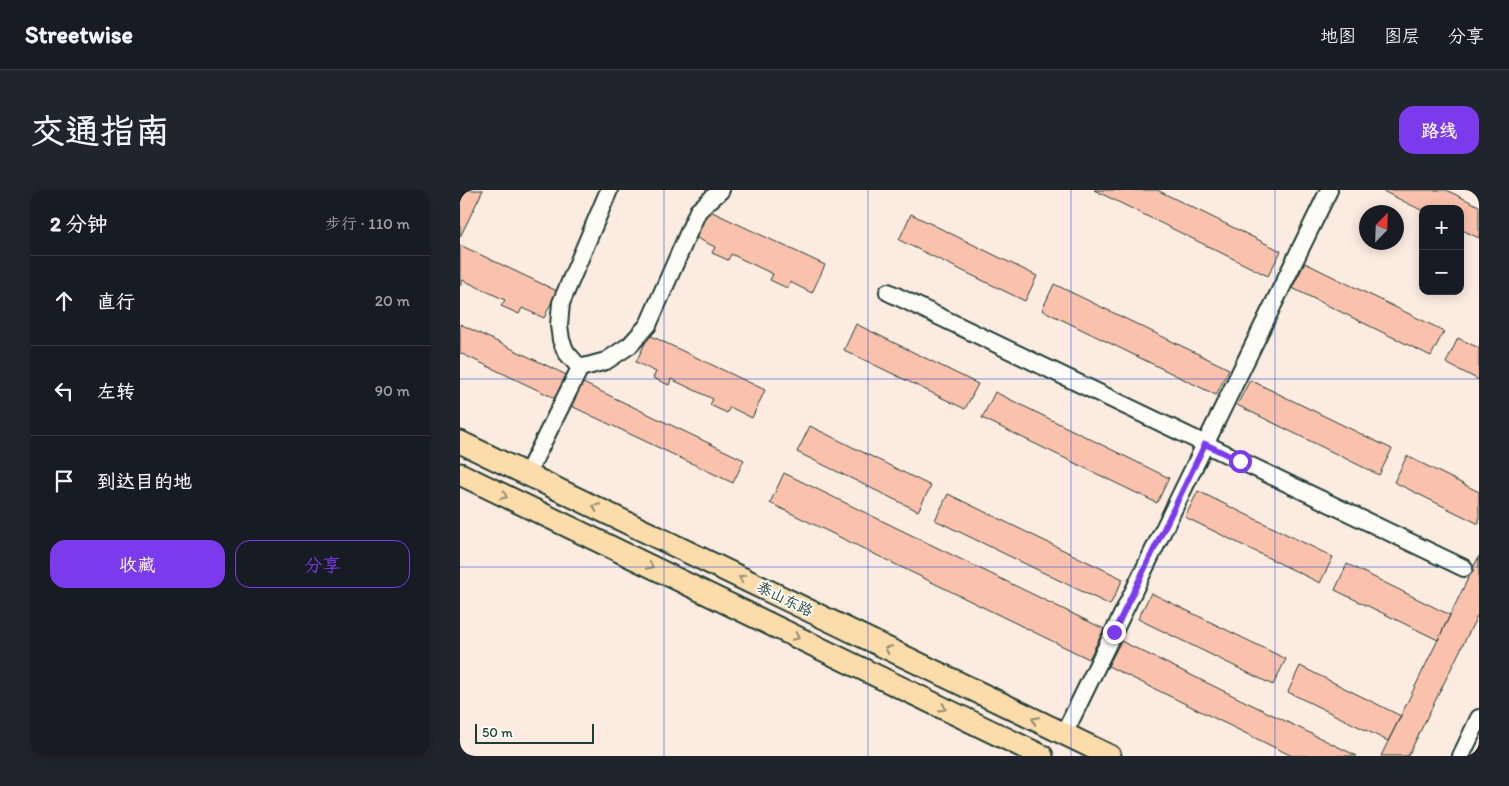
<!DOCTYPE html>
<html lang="zh">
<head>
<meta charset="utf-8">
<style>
	body { margin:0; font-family:Itim,"LXGW WenKai TC",sans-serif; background:#20242c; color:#f1f3f6 }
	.controls { position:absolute; right:15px; top:15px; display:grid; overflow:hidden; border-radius:10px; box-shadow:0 2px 12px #0003 }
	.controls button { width:45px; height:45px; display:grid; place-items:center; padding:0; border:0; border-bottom:1px solid #363941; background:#171b24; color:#f1f3f6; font:25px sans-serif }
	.compass { position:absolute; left:899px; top:15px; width:45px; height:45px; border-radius:50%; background:#171b24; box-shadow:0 2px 12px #0003; rotate:23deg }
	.scale { position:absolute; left:15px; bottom:12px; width:119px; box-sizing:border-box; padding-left:5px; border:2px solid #1f3d34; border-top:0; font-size:14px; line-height:18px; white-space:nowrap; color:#1f3d34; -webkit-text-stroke:4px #fdfcf7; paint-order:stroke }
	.stop { position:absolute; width:15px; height:15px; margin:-11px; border:4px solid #7c3aed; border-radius:50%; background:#fff }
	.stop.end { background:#7c3aed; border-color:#fff; box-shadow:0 1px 5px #0008 }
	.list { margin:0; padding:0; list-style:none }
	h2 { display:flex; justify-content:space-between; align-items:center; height:65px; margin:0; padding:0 20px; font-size:21px }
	h2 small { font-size:16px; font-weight:400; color:#9ea1a6 }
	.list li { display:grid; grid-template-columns:32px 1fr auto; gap:15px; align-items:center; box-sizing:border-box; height:90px; padding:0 20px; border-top:1px solid #363941 }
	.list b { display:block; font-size:19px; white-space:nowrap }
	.list em { font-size:16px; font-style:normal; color:#9ea1a6 }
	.actions { display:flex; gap:10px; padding:15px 20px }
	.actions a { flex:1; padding:11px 0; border:1px solid #7c3aed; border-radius:15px; text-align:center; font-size:18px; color:#7c3aed }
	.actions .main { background:#7c3aed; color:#fff }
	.icon { flex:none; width:28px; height:28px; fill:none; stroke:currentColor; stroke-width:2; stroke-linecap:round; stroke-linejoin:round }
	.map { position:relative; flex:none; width:1019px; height:566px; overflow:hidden; border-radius:15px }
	header { display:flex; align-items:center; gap:30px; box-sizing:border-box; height:70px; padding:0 25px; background:#171b24; border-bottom:1px solid #363941 }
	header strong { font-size:24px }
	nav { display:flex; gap:28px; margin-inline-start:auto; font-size:18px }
	.intro { display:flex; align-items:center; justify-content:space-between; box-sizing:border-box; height:120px; padding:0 30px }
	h1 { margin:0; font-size:35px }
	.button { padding:12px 22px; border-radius:15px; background:#7c3aed; color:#fff; font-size:18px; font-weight:700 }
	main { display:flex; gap:30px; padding:0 30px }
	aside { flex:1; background:#171b24; border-radius:15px; box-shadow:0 2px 12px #0003 }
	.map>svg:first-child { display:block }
	.building { fill:#fac2ad; stroke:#1f3d34 }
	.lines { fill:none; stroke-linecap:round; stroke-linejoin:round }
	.minor-casing { stroke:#1f3d34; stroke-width:20 }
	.major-casing { stroke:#1f3d34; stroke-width:25 }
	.minor { stroke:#fdfcf7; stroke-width:16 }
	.major { stroke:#fddcac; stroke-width:21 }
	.oneway { stroke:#8e8c70 }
	.route { stroke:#7c3aed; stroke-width:6 }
	.grid { fill:none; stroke:#1d4ed8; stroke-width:1; stroke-opacity:0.55 }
	.labels { text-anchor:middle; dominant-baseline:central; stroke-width:4; stroke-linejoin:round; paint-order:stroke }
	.street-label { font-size:15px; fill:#1f3d34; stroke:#fdfcf7 }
</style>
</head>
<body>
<header>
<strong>Streetwise</strong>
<nav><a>地图</a><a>图层</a><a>分享</a></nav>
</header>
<div class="intro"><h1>交通指南</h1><a class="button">路线</a></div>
<main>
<aside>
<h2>2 分钟<small>步行 · 110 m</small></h2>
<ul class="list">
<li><svg class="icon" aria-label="ahead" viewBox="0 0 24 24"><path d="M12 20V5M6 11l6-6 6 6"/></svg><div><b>直行</b></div><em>20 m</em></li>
<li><svg class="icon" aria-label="left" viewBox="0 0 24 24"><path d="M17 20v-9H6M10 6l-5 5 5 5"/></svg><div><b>左转</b></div><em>90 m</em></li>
<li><svg class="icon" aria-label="arrive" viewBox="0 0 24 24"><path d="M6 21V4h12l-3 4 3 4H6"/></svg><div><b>到达目的地</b></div></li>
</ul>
<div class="actions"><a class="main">收藏</a><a>分享</a></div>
</aside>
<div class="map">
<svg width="1019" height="566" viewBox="0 0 1019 566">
	<rect width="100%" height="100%" fill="#fcebe1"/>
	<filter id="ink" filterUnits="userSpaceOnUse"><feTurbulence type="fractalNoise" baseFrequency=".02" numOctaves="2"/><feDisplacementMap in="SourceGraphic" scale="10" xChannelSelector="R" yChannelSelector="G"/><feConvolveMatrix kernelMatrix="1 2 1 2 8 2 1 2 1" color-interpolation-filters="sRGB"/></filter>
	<g filter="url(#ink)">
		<path class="building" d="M0,0H23L0,47Z
			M634,0H697L821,61L808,86Z
			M921,0H986L1019,16V48L1000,39V19H963V21Z
			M248,20L365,75L352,103L330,92L327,98L310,90L313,84L271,64L268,70L252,63L255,57L235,47Z
			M451,24L577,86L565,111L439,50Z
			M0,55L97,101L84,128L62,118L59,124L41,116L45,110L3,90L0,96Z
			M845,73L984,141L971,166L832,98Z
			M594,94L769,179L756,205L582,120Z
			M0,134L284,270L273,293L0,163Z
			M396,134L518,194L505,219L384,160Z
			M189,145L305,200L292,228L270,217L267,223L250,215L253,209L211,189L209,195L193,188L196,182L176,172Z
			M998,148L1019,158V190L986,173Z
			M790,190L932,259L919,285L777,215Z
			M535,202L709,288L697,313L522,228Z
			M350,236L471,296L458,321L337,262Z
			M947,266L1019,302V334L934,292Z
			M324,283L644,439L629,469L310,313Z
			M738,301L873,367L860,393L725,327Z
			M488,304L663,389L650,415L475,330Z
			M1019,366V422L948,566H921Z
			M887,374L990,425L978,450L875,400Z
			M691,403L826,469L813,495L678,429Z
			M661,451L897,566H832L648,476Z
			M840,476L941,526L928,551L828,502Z"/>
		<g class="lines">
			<defs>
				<path id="minor" d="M149,0L101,113L99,135L101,150L106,162L120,178L146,171L170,155L188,135L238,21L261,0
					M428,102L1004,378
					M67,284L120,178
					M604,544L869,0
					M1001,566L1019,528"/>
				<path id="major" d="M0,252L650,566
					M0,284L582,566"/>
			</defs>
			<use href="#minor" class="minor-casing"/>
			<use href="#major" class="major-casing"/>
			<use href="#minor" class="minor"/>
			<use href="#major" class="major"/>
		</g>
		<defs><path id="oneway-chevron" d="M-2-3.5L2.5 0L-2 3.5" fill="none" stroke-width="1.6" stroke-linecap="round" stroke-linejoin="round" transform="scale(1.25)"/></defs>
		<g class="oneway">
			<use href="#oneway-chevron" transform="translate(44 306) rotate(26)"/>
			<use href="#oneway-chevron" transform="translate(136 317) rotate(-154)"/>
			<use href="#oneway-chevron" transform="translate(190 376) rotate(26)"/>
			<use href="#oneway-chevron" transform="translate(282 388) rotate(-154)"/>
			<use href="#oneway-chevron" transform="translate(336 447) rotate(26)"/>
			<use href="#oneway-chevron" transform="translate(428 459) rotate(-154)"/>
			<use href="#oneway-chevron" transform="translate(483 518) rotate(26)"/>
			<use href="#oneway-chevron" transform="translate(575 530) rotate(-154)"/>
		</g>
	</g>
	<g class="lines" filter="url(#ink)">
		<path class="route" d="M654,442L745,254L780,271"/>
	</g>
	<path class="grid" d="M204,0V566M408,0V566M611,0V566M815,0V566M0,189H1019M0,377H1019"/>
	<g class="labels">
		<g class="street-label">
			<text transform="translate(325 409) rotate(26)">泰山东路</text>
		</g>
	</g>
</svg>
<div class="controls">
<button>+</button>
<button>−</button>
</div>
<svg class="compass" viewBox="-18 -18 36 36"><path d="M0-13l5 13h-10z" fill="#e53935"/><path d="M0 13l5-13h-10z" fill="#9ea1a6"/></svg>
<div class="scale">50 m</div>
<div class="stop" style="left:780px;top:271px"></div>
<div class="stop end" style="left:654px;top:442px"></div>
</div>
</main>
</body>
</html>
